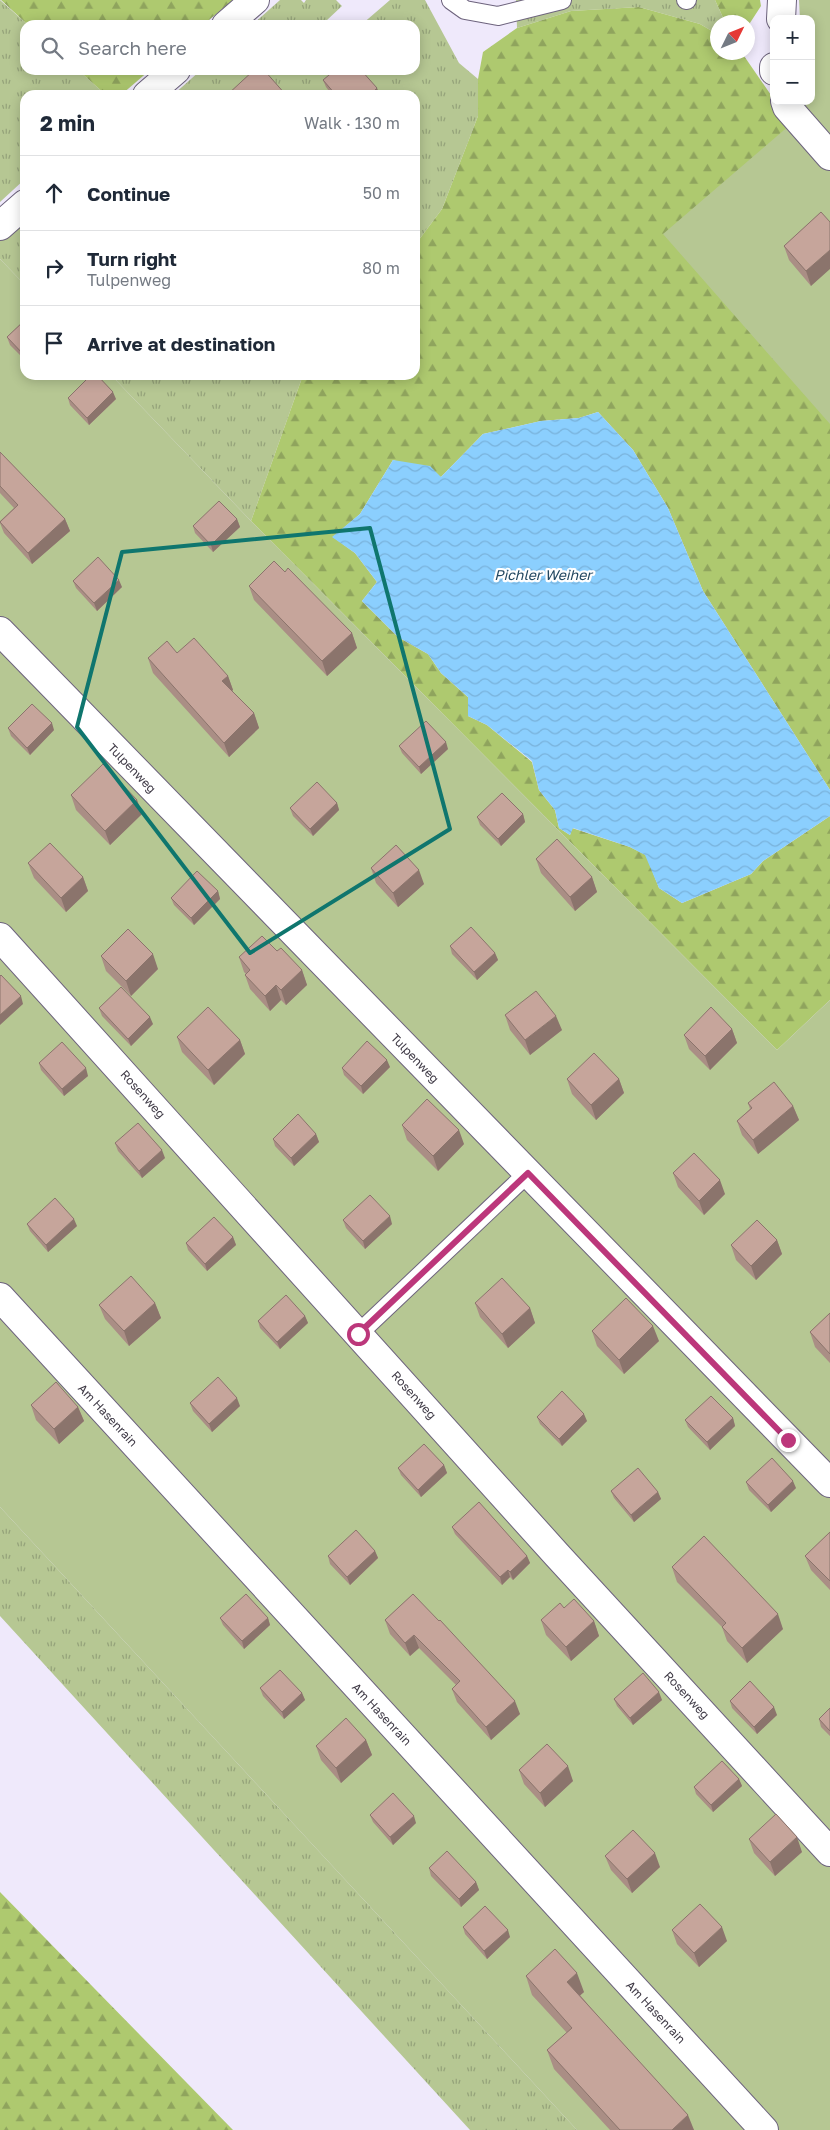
<!DOCTYPE html>
<html lang="en">
<head>
<meta charset="utf-8">
<style>
	body { margin:0; font-family:"Golos Text",sans-serif; background:#f2f2f3; color:#1f2937 }
	.controls { position:absolute; right:15px; top:15px; display:grid; overflow:hidden; border-radius:10px; box-shadow:0 2px 12px #0003 }
	.controls button { width:45px; height:45px; display:grid; place-items:center; padding:0; border:0; border-bottom:1px solid #e0e1e3; background:#fff; color:#1f2937; font:25px sans-serif }
	.compass { position:absolute; left:710px; top:15px; width:45px; height:45px; border-radius:50%; background:#fff; box-shadow:0 2px 12px #0003; rotate:47deg }
	.stop { position:absolute; width:15px; height:15px; margin:-11px; border:4px solid #bc377b; border-radius:50%; background:#fff }
	.stop.end { background:#bc377b; border-color:#fff; box-shadow:0 1px 5px #0008 }
	.list { margin:0; padding:0; list-style:none }
	h2 { display:flex; justify-content:space-between; align-items:center; height:65px; margin:0; padding:0 20px; font-size:21px }
	h2 small { font-size:16px; font-weight:400; color:#747a83 }
	.list li { display:grid; grid-template-columns:32px 1fr auto; gap:15px; align-items:center; box-sizing:border-box; height:75px; padding:0 20px; border-top:1px solid #e0e1e3 }
	.list b { display:block; font-size:19px; white-space:nowrap }
	.list p { margin:0; font-size:16px; white-space:nowrap; color:#747a83 }
	.list em { font-size:16px; font-style:normal; color:#747a83 }
	.icon { flex:none; width:28px; height:28px; fill:none; stroke:currentColor; stroke-width:2; stroke-linecap:round; stroke-linejoin:round }
	.map { position:relative; flex:none; width:830px; height:2130px; overflow:hidden }
	.search { position:absolute; background:#fff; box-shadow:0 2px 12px #0003; left:20px; top:20px; width:400px; height:55px; display:flex; align-items:center; gap:12px; box-sizing:border-box; padding:0 18px; border-radius:15px; color:#747a83; font-size:19px }
	.panel { position:absolute; background:#fff; box-shadow:0 2px 12px #0003; left:20px; top:90px; width:400px; height:290px; border-radius:15px }
	.map>svg:first-child { display:block }
	.grass { fill:url(#grass-tufts) }
	.forest { fill:url(#forest-firs) }
	.green { fill:#b6c793 }
	.water { fill:url(#water-waves) }
	.lines { fill:none; stroke-linecap:round; stroke-linejoin:round }
	.service-casing { stroke:#6d637d; stroke-width:20 }
	.minor-casing { stroke:#6d637d; stroke-width:30 }
	.service { stroke:#fff; stroke-width:18 }
	.minor { stroke:#fff; stroke-width:28 }
	.wall { fill:#aa8e85 }
	.shaded-wall { fill:#8b746c }
	.building { fill:#c6a59b; stroke:#8b746c }
	.route { stroke:#bc377b; stroke-width:6 }
	.marked { fill:none; stroke:#0f766e; stroke-width:4; stroke-linejoin:round }
	.labels { text-anchor:middle; dominant-baseline:central; stroke-width:4.5; stroke-linejoin:round; paint-order:stroke }
	.street-label { font-size:12px; fill:#3f3a46; stroke:#fff }
	.water-label { font-size:14px; font-style:italic; fill:#224760; stroke:#fff }
</style>
</head>
<body>
<div class="map">
<svg width="830" height="2130" viewBox="0 0 830 2130">
	<defs>
		<pattern id="grass-tufts" width="24" height="20" patternUnits="userSpaceOnUse" patternTransform="scale(1.25)"><rect width="24" height="20" fill="#b6c793"/><path d="M3 7l-1-3M5 7V3M7 7l1-3M15 17l-1-3M17 17v-4M19 17l1-3" fill="none" stroke="#95a37a"/></pattern>
		<pattern id="forest-firs" width="22" height="20" patternUnits="userSpaceOnUse" patternTransform="scale(1.25)"><rect width="22" height="20" fill="#aec96f"/><path d="M5 1l3.5 6h-7zM16 11l3.5 6h-7z" fill="#8fa45d"/></pattern>
		<pattern id="water-waves" width="16" height="10" patternUnits="userSpaceOnUse" patternTransform="scale(1.25)"><rect width="16" height="10" fill="#8bcffe"/><path d="M0 5q4-4 8 0t8 0" fill="none" stroke="#79b2db"/></pattern>
	</defs>
	<rect width="100%" height="100%" fill="#efe9fb"/>
	<path class="grass" d="M0,0L28,25H25V70H78L106,95H25V179L0,202Z
		M280,0H301L304,3L306,0H336L342,6L326,21L330,25H252Z
		M390,0H425L459,63L478,79V116L442,209L415,245V95H173L201,70H415V25H361Z
		M516,0H715L725,22H718L717,34L700,24L639,7L571,11L517,28Z
		M25,219V285L0,259V240Z
		M111,375H303L251,521Z
		M0,1507L577,2130H470L0,1616Z"/>
	<path class="forest" d="M1,0H233L203,25H28Z
		M715,0H760L761,6L748,26V22H725Z
		M639,7L700,24L717,34L718,52L742,53L791,124L830,423V790L703,591L668,508L633,450L598,412L579,418L541,421L483,434L441,477L393,460L360,514L333,537L355,553L377,582L362,601L398,637L428,654L441,673L469,698L468,716L487,725L532,762L539,790L555,810L559,828L570,835L572,828L630,847L646,855L659,888L682,903L751,874L763,861L830,816V1000L777,1050L251,521L303,375H415V245L442,209L478,116V79L483,52L517,28L571,11Z
		M78,70H150L121,95H106Z
		M0,1892L233,2130H0Z"/>
	<path class="green" d="M799,0H830V424L663,234L791,124L796,101H811V19H800Z
		M0,259L25,285V375H111L251,521L777,1050L830,1000V2130H577L0,1507Z"/>
	<path class="water" d="M598,412L633,450L668,508L703,591L830,790V816L763,861L751,874L682,903L659,888L645,855L630,847L573,828L570,835L559,828L555,810L539,790L532,761L487,725L468,716V697L441,673L428,654L398,637L362,601L377,582L355,553L332,537L360,514L393,460L430,466L441,477L483,434L541,421L579,418Z"/>
	<g class="lines">
		<defs>
			<path id="service" d="M451,0L465,10L498,16L562,0
				M686,0H687
				M358,1334L528,1173"/>
			<path id="minor" d="M781,19L782,0
				M226,25L255,0
				M774,67V71
				M147,95L176,70
				M785,101L787,107L830,156
				M0,226L25,204
				M0,631L830,1483
				M0,937L557,1555L830,1852
				M0,1297L764,2130"/>
		</defs>
		<use href="#service" class="service-casing"/>
		<use href="#minor" class="minor-casing"/>
		<use href="#service" class="service"/>
		<use href="#minor" class="minor"/>
	</g>
	<path class="wall" d="M323,80L380,95H332L326,87Z
		M821,212L811,286L789,260L784,246Z
		M25,320V360L10,345L7,337Z
		M68,398L116,399L89,425L70,405Z
		M0,452L65,519L70,531L32,564L4,533L0,523V521L14,508L0,493Z
		M237,519L240,527L213,552L195,533L193,526Z
		M285,572L352,633L357,648L327,676L254,600L249,586Z
		M73,581L122,587L97,611L76,588Z
		M177,653L228,676L233,690L232,691L254,713L259,728L229,757L153,673L148,658Z
		M8,728L54,730L30,755L11,736Z
		M399,746L448,749L421,774L402,753Z
		M71,795L137,800L142,814L110,845L76,810Z
		M337,803L339,810L313,836L293,816L290,808Z
		M523,814L525,822L501,846L480,825L477,817Z
		M536,859L592,877L597,892L575,911L541,873Z
		M28,863L83,877L88,891L66,912L34,878Z
		M371,868L424,884L398,907L376,883Z
		M218,891L220,899L194,925L174,905L171,898Z
		M450,946L495,953L498,960L477,980L452,954Z
		M277,951L302,970L307,985L286,1005L281,1000L270,1011L250,989L245,975L246,974L244,972L239,957Z
		M101,956L158,969L131,996L106,971Z
		M99,1008L153,1024L131,1046L102,1016Z
		M505,1015L562,1030L530,1055L510,1030Z
		M732,1029L737,1043L710,1070L689,1049L684,1035Z
		M177,1037L240,1040L245,1054L214,1085L182,1052Z
		M39,1063L88,1076L64,1096L41,1070Z
		M390,1067L363,1094L344,1075L342,1068Z
		M567,1079H619L624,1093L596,1120L572,1094Z
		M748,1103L793,1106L799,1120L758,1154L742,1135L737,1121L750,1109Z
		M402,1125L464,1144L438,1171L407,1140Z
		M316,1134L319,1142L294,1166L275,1146L273,1139Z
		M115,1143L165,1158L142,1178L118,1151Z
		M673,1173L725,1194L704,1215L678,1187Z
		M343,1220L392,1224L365,1249L346,1228Z
		M27,1224L77,1226L48,1252L30,1231Z
		M233,1237L236,1245L207,1271L188,1250L186,1243Z
		M777,1240L782,1254L756,1280L736,1260L731,1245Z
		M155,1303L161,1318L129,1346L105,1319L99,1305Z
		M475,1303L530,1308L535,1323L508,1348L480,1317Z
		M830,1313V1363L815,1347L810,1332Z
		M305,1316L308,1323L280,1349L260,1328L258,1321Z
		M592,1331L659,1341L624,1374L597,1346Z
		M190,1403L240,1406L212,1432L193,1411Z
		M31,1405L78,1407L84,1421L59,1444L36,1420Z
		M537,1417L587,1421L562,1446L540,1424Z
		M733,1418L735,1426L710,1450L688,1427L685,1420Z
		M444,1465L447,1473L421,1497L401,1475L398,1468Z
		M746,1482L796,1488L771,1512L749,1490Z
		M611,1491L658,1492L661,1499L634,1522L614,1498Z
		M452,1527L527,1556L530,1563L513,1580L510,1577L502,1585L455,1534Z
		M830,1532V1590L811,1570L805,1556Z
		M375,1551L378,1558L350,1585L330,1564L328,1556Z
		M672,1567L783,1629L747,1663L727,1641L722,1627L677,1582Z
		M413,1594L520,1714L491,1740L457,1702L452,1689L456,1685L419,1648L410,1656L390,1634L385,1620Z
		M564,1608L594,1621L599,1636L571,1661L546,1635L541,1620Z
		M220,1618H268L270,1625L244,1649L223,1625Z
		M260,1688L302,1693L305,1700L284,1719L263,1696Z
		M614,1699L662,1700L633,1725L617,1706Z
		M730,1701L777,1715L757,1734L732,1708Z
		M830,1708V1736L821,1727L819,1719Z
		M366,1740L372,1755L341,1783L321,1760L316,1746Z
		M519,1770L573,1781L545,1807L524,1784Z
		M739,1779L742,1786L713,1812L696,1794L694,1787Z
		M370,1815L416,1823L393,1845L373,1822Z
		M749,1839L802,1852L775,1876L754,1853Z
		M605,1856L660,1867L632,1893L611,1870Z
		M429,1868L476,1882L479,1890L461,1907L431,1876Z
		M463,1927L510,1937L487,1959L465,1934Z
		M672,1930L727,1941L699,1967L677,1944Z
		M526,1976L584,1992L580,1995L694,2130H610L554,2069L547,2050L567,2033L532,1995Z"/>
	<path class="shaded-wall" d="M377,88L380,95H370Z
		M830,250V269L811,286L806,271Z
		M113,392L116,399L89,425L87,418Z
		M65,519L70,531L32,564L28,553Z
		M237,519L240,527L213,552L211,545Z
		M119,580L122,587L97,611L94,603Z
		M352,633L357,648L327,676L322,661Z
		M228,676L233,690L228,695L222,681Z
		M254,713L259,728L229,757L224,743Z
		M52,723L54,730L30,755L27,748Z
		M446,742L448,749L421,774L419,767Z
		M137,800L142,814L110,845L105,831Z
		M337,803L339,810L313,836L310,829Z
		M523,814L525,822L501,846L498,839Z
		M419,870L424,884L398,907L393,893Z
		M83,877L88,891L66,912L61,898Z
		M592,877L597,892L575,911L570,897Z
		M218,891L220,899L194,925L191,918Z
		M495,953L498,960L477,980L474,972Z
		M153,954L158,969L131,996L126,981Z
		M302,970L307,985L286,1005L281,990Z
		M276,985L281,1000L270,1011L265,996Z
		M21,996L23,1004L0,1025V1015Z
		M556,1016L562,1030L530,1055L525,1040Z
		M150,1017L153,1024L131,1046L128,1039Z
		M732,1029L737,1043L710,1070L705,1056Z
		M240,1040L245,1054L214,1085L208,1070Z
		M387,1060L390,1067L363,1094L361,1086Z
		M86,1068L88,1076L64,1096L62,1089Z
		M619,1079L624,1093L596,1120L591,1105Z
		M793,1106L799,1120L758,1154L753,1140Z
		M459,1130L464,1144L438,1171L433,1156Z
		M316,1134L319,1142L294,1166L291,1158Z
		M162,1150L165,1158L142,1178L139,1171Z
		M720,1180L725,1194L704,1215L699,1201Z
		M390,1216L392,1224L365,1249L363,1241Z
		M74,1219L77,1226L48,1252L46,1245Z
		M233,1237L236,1245L207,1271L205,1264Z
		M777,1240L782,1254L756,1280L751,1266Z
		M155,1303L161,1318L129,1346L124,1331Z
		M530,1308L535,1323L508,1348L502,1334Z
		M305,1316L308,1323L280,1349L277,1342Z
		M653,1326L659,1341L624,1374L619,1360Z
		M237,1398L240,1406L212,1432L209,1424Z
		M78,1407L84,1421L59,1444L54,1429Z
		M584,1414L587,1421L562,1446L559,1439Z
		M733,1418L735,1426L710,1450L707,1442Z
		M444,1465L447,1473L421,1497L418,1490Z
		M793,1481L796,1488L771,1512L768,1505Z
		M658,1492L661,1499L634,1522L631,1515Z
		M375,1551L378,1558L350,1585L347,1577Z
		M527,1556L530,1563L513,1580L510,1572Z
		M508,1570L510,1577L502,1585L500,1577Z
		M778,1614L783,1629L747,1663L742,1648Z
		M268,1618L270,1625L244,1649L242,1641Z
		M594,1621L599,1636L571,1661L566,1647Z
		M414,1635L419,1648L410,1656L405,1643Z
		M659,1692L662,1700L633,1725L630,1718Z
		M302,1693L305,1700L284,1719L282,1712Z
		M515,1701L520,1714L491,1740L486,1727Z
		M774,1707L777,1715L757,1734L754,1727Z
		M366,1740L372,1755L341,1783L336,1768Z
		M568,1766L573,1781L545,1807L540,1793Z
		M739,1779L742,1786L713,1812L711,1805Z
		M414,1816L416,1823L393,1845L390,1837Z
		M797,1837L802,1852L775,1876L770,1862Z
		M655,1853L660,1867L632,1893L627,1879Z
		M476,1882L479,1890L461,1907L459,1899Z
		M722,1927L727,1941L699,1967L694,1953Z
		M508,1930L510,1937L487,1959L484,1951Z
		M577,1973L584,1992L574,2001L567,1982Z
		M688,2115L694,2130H672Z"/>
	<path class="building" d="M254,70H264L286,95H227Z
		M335,70H361L377,88L370,95H336L323,80Z
		M821,212L830,222V250L806,271L784,246Z
		M25,320V356L7,337Z
		M91,375H97L113,392L87,418L68,398Z
		M0,452L65,519L28,553L0,522L18,505L0,486Z
		M219,501L237,519L211,545L193,526Z
		M98,557L119,580L94,603L73,581Z
		M274,561L285,572L288,568L352,633L322,661L249,586Z
		M194,638L228,676L222,681L254,713L224,743L148,658L167,641L177,653Z
		M32,704L52,723L27,748L8,728Z
		M426,721L446,742L419,767L399,746Z
		M103,764L137,800L105,831L71,795Z
		M317,782L337,803L310,829L290,808Z
		M502,793L523,814L498,839L477,817Z
		M557,839L592,877L570,897L536,859Z
		M50,843L83,877L61,898L28,863Z
		M396,845L419,870L393,893L371,868Z
		M197,871L218,891L191,918L171,898Z
		M471,927L495,953L474,972L450,946Z
		M128,929L153,954L126,981L101,956Z
		M262,936L277,951L281,948L302,970L281,990L276,985L265,996L245,975L250,970L239,957Z
		M1,975L21,996L0,1015V976Z
		M121,987L150,1017L128,1039L99,1008Z
		M536,991L556,1016L525,1040L505,1015Z
		M208,1007L240,1040L208,1070L177,1037Z
		M711,1007L732,1029L705,1056L684,1035Z
		M367,1041L387,1060L361,1086L342,1068Z
		M62,1042L86,1068L62,1089L39,1063Z
		M594,1053L619,1079L591,1105L567,1079Z
		M774,1082L793,1106L753,1140L737,1121L752,1108L748,1103Z
		M427,1099L459,1130L433,1156L402,1125Z
		M298,1114L316,1134L291,1158L273,1139Z
		M138,1123L162,1150L139,1171L115,1143Z
		M694,1153L720,1180L699,1201L673,1173Z
		M370,1195L390,1216L363,1241L343,1220Z
		M55,1198L74,1219L46,1245L27,1224Z
		M214,1217L233,1237L205,1264L186,1243Z
		M757,1220L777,1240L751,1266L731,1245Z
		M131,1276L155,1303L124,1331L99,1305Z
		M502,1278L530,1308L502,1334L475,1303Z
		M286,1295L305,1316L277,1342L258,1321Z
		M626,1298L653,1326L619,1360L592,1331Z
		M830,1313V1354L810,1332Z
		M218,1377L237,1398L209,1424L190,1403Z
		M56,1382L78,1407L54,1429L31,1405Z
		M562,1391L584,1414L559,1439L537,1417Z
		M711,1396L733,1418L707,1442L685,1420Z
		M424,1444L444,1465L418,1490L398,1468Z
		M772,1458L793,1481L768,1505L746,1482Z
		M638,1468L658,1492L631,1515L611,1491Z
		M479,1502L527,1556L510,1572L508,1570L500,1577L452,1527Z
		M356,1530L375,1551L347,1577L328,1556Z
		M830,1532V1581L805,1556Z
		M704,1536L778,1614L742,1648L722,1627L726,1623L672,1567Z
		M246,1594L268,1618L242,1641L220,1618Z
		M413,1594L439,1621L440,1620L515,1701L486,1727L452,1689L460,1681L414,1635L405,1643L385,1620Z
		M574,1599L594,1621L566,1647L541,1620L560,1603L564,1608Z
		M280,1670L302,1693L282,1712L260,1688Z
		M643,1673L659,1692L630,1718L614,1699Z
		M750,1681L774,1707L754,1727L730,1701Z
		M830,1708V1731L819,1719Z
		M346,1718L366,1740L336,1768L316,1746Z
		M547,1744L568,1766L540,1793L519,1770Z
		M722,1761L739,1779L711,1805L694,1787Z
		M393,1793L414,1816L390,1837L370,1815Z
		M776,1814L797,1837L770,1862L749,1839Z
		M633,1830L655,1853L627,1879L605,1856Z
		M447,1851L476,1882L459,1899L429,1868Z
		M700,1904L722,1927L694,1953L672,1930Z
		M485,1906L508,1930L484,1951L463,1927Z
		M555,1949L577,1973L567,1982L688,2115L672,2130H620L547,2050L572,2028L526,1976Z"/>
	<g class="lines">
		<path class="route" d="M358,1334L528,1173L788,1440"/>
	</g>
	<path class="marked" d="M370,528L450,829L250,953L77,727L122,552Z"/>
	<g class="labels">
		<g class="street-label">
			<text transform="translate(132 768) rotate(46)">Tulpenweg</text>
			<text transform="translate(415 1058) rotate(46)">Tulpenweg</text>
			<text transform="translate(143 1094) rotate(48)">Rosenweg</text>
			<text transform="translate(414 1395) rotate(48)">Rosenweg</text>
			<text transform="translate(108 1415) rotate(47)">Am Hasenrain</text>
			<text transform="translate(687 1695) rotate(47)">Rosenweg</text>
			<text transform="translate(382 1714) rotate(47)">Am Hasenrain</text>
			<text transform="translate(656 2012) rotate(47)">Am Hasenrain</text>
		</g>
		<g class="water-label">
			<text x="543" y="574">Pichler Weiher</text>
		</g>
	</g>
</svg>
<div class="controls">
<button>+</button>
<button>−</button>
</div>
<svg class="compass" viewBox="-18 -18 36 36"><path d="M0-13l5 13h-10z" fill="#e53935"/><path d="M0 13l5-13h-10z" fill="#747a83"/></svg>
<div class="stop" style="left:358px;top:1334px"></div>
<div class="stop end" style="left:788px;top:1440px"></div>
<div class="search"><svg class="icon" aria-label="search" viewBox="0 0 24 24"><circle cx="10" cy="10" r="6"/><path d="M15 15l6 6"/></svg>Search here</div>
<section class="panel">
<h2>2 min<small>Walk · 130 m</small></h2>
<ul class="list">
<li><svg class="icon" aria-label="ahead" viewBox="0 0 24 24"><path d="M12 20V5M6 11l6-6 6 6"/></svg><div><b>Continue</b></div><em>50 m</em></li>
<li><svg class="icon" aria-label="right" viewBox="0 0 24 24"><path d="M7 20v-9h11M14 6l5 5-5 5"/></svg><div><b>Turn right</b><p>Tulpenweg</p></div><em>80 m</em></li>
<li><svg class="icon" aria-label="arrive" viewBox="0 0 24 24"><path d="M6 21V4h12l-3 4 3 4H6"/></svg><div><b>Arrive at destination</b></div></li>
</ul>
</section>
</div>
</body>
</html>
